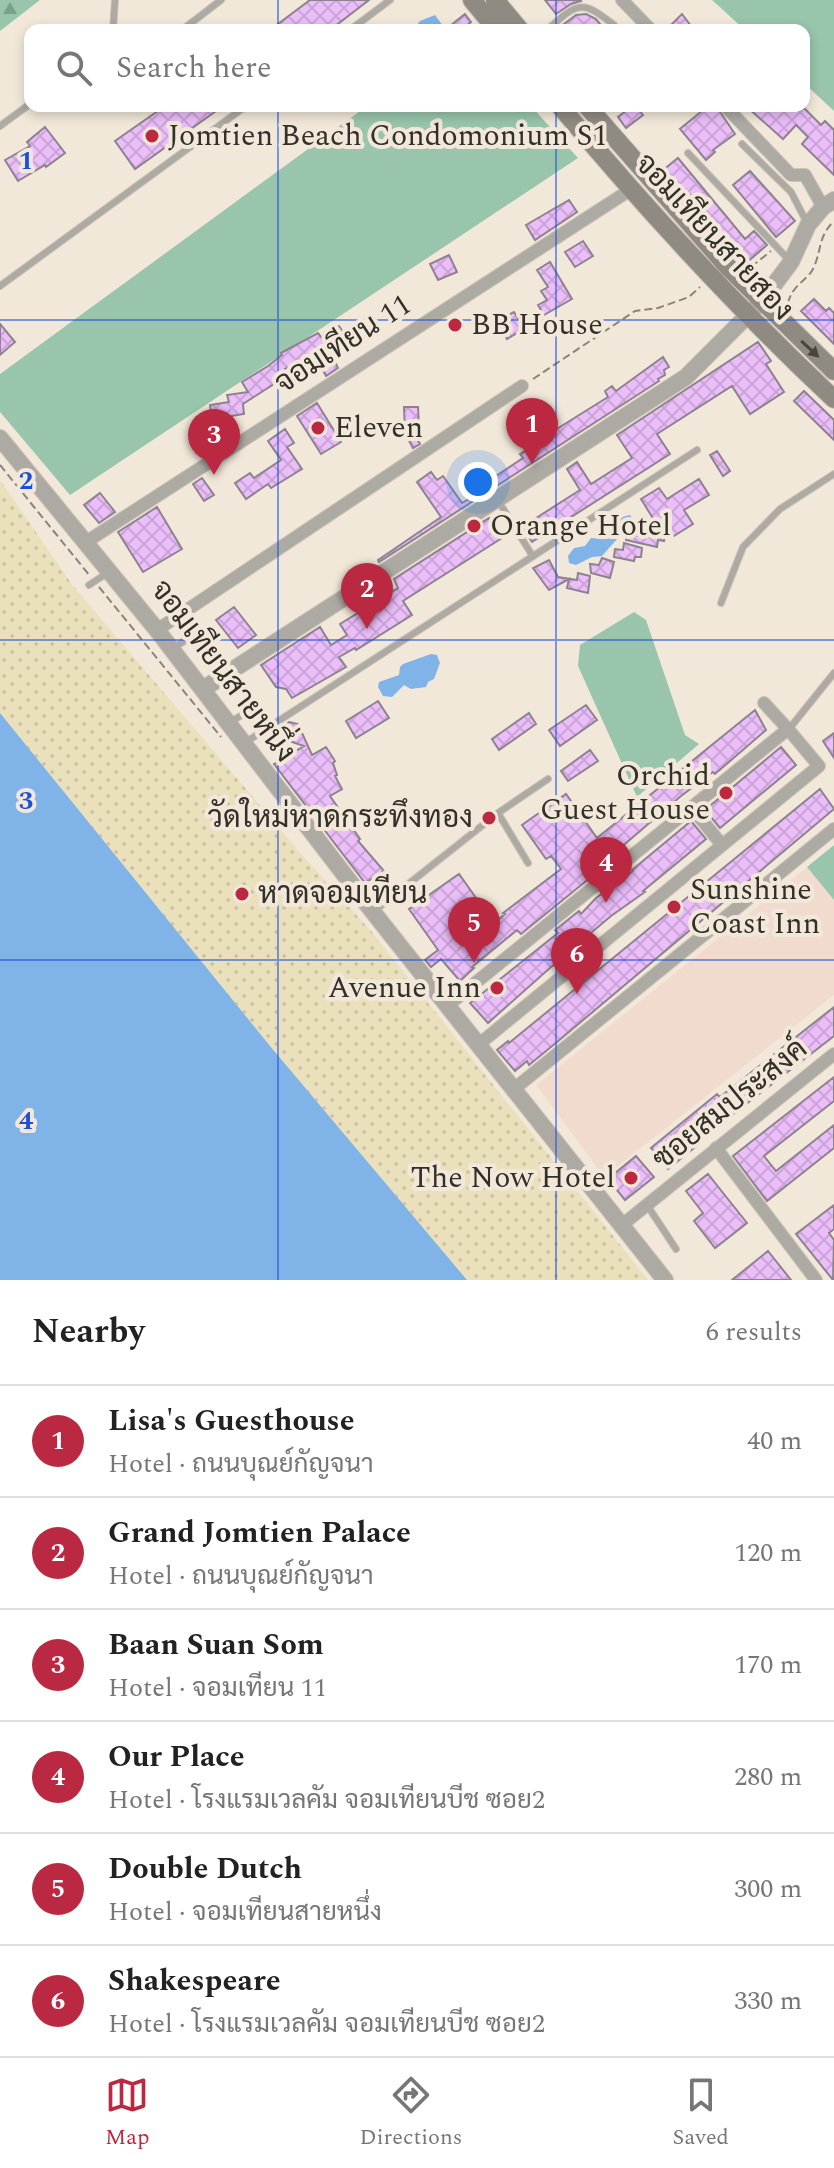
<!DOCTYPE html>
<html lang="en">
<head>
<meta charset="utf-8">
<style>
	body { margin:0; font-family:Spectral,Sarabun,serif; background:#f2f2f2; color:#222 }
	.you { position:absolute; left:478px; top:482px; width:28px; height:28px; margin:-20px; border:6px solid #fff; border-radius:50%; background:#1a73e8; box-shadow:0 0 0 12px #1a73e833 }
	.badge { display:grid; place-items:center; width:52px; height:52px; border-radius:50%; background:#ba2941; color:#fff; font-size:26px; font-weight:700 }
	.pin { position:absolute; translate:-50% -66px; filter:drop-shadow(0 2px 4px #0008) }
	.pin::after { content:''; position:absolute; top:42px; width:28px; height:24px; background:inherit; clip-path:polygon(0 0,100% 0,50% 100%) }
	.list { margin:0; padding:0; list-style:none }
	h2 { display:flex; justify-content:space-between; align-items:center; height:104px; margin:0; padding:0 32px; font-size:34px }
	h2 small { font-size:26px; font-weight:400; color:#767676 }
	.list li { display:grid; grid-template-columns:52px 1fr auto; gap:24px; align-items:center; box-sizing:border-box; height:112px; padding:0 32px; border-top:2px solid #e0e0e0 }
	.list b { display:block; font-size:30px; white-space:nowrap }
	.list p { margin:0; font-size:26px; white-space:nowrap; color:#767676 }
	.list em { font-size:26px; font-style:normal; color:#767676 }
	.icon { flex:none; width:44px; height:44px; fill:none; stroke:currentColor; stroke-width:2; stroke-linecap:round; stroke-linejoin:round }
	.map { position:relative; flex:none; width:834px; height:1280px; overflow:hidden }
	.search { position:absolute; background:#fff; box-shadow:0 4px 12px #0003; left:24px; right:24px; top:24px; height:88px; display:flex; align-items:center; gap:20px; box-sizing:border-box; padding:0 28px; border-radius:16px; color:#767676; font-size:30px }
	.sheet { height:776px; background:#fff }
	nav { display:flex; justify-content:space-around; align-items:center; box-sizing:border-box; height:112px; border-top:2px solid #e0e0e0; background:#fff; font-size:22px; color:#767676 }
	nav a { display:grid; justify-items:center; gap:4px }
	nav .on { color:#ba2941 }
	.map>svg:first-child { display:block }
	.commercial { fill:#f1dbce }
	.grass { fill:#98c5ab }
	.forest { fill:url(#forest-firs) }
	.sand { fill:url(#sand-dots) }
	.water { fill:#80b3e7 }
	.building { fill:url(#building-cross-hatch); stroke:#8d8390; stroke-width:2 }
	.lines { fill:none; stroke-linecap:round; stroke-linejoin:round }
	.service-casing { stroke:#ccc3b7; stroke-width:8 }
	.minor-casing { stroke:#ccc3b7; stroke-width:14 }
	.tertiary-casing { stroke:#ccc3b7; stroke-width:18 }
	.secondary-casing { stroke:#ccc3b7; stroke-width:20 }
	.path { stroke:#8b847a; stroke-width:2; stroke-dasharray:8 4; stroke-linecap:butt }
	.service { stroke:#adaaa4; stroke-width:6 }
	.minor { stroke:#adaaa4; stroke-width:12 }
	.tertiary { stroke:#adaaa4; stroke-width:16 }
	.secondary { stroke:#908b82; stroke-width:18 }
	.oneway { fill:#4a463f }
	.grid { fill:none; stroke:#1d4ed8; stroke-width:2; stroke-opacity:0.55 }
	.poi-dot { fill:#ba2941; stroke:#f2e8da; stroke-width:3 }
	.labels { text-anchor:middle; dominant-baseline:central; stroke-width:8; stroke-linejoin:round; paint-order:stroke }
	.poi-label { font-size:30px; fill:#332f29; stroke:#f2e8da; text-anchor:start }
	.street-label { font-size:30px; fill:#332f29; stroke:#f2e8da }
	.grid-label { font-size:26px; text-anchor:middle; font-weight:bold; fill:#1d4ed8; stroke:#f2e8da; stroke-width:8; stroke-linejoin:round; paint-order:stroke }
</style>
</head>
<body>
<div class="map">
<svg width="834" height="1280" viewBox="0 0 834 1280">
	<defs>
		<pattern id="forest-firs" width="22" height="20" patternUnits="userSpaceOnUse" patternTransform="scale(2)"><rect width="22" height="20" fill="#98c5ab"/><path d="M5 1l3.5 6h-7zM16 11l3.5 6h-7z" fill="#7da08b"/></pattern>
		<pattern id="sand-dots" width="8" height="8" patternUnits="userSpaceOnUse" patternTransform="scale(2)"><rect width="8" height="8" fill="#eae0bb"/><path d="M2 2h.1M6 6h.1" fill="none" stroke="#c9c0a1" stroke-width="1.8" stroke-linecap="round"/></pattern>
		<pattern id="building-cross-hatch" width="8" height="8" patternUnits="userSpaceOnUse" patternTransform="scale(2)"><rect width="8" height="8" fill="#ebbefa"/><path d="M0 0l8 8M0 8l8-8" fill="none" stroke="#caa4d6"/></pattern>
	</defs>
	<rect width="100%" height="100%" fill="#f2e8da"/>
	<path class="commercial" d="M807,867L834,900V995L604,1177L536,1085Z"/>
	<path class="grass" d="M712,0H834V111L804,83V30H745Z
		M367,106H531L578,158L70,495L0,412V374Z
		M634,612L646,620L685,735L699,744L637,797L578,666L580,645Z
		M834,845V900L807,867Z"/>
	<path class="forest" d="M0,0H40L0,31Z"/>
	<path class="sand" d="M0,480L73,586L303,856L371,931L648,1280H467L270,1046L0,713Z"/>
	<path class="water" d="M435,15L446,30H413L420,21Z
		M630,515L637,526L632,533L618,538L602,556L592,557L576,565L569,563L568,556L574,548L585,546L591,538L607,539L610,530L617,526L622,517Z
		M431,654L437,655L440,663L434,679L428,682L426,687L411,689L404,685L392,697L383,696L378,687L379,682L399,675L400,667L403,664Z
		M0,713L270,1046L467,1280H0Z"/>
	<path class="building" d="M310,0H369L330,30H270Z
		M545,0H580L581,1L571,4L556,14Z
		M465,14L471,22L461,30H445Z
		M586,14L596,19L605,30H556L576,15Z
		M682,14L694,30H666Z
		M165,106H223L135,169L115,141Z
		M632,106H636L643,115L626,128L618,117Z
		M708,106H716L735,134L713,150L715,152L706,160L680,129Z
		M746,106H802L821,125L825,121L834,130V175L802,144L808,137L796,125L783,139Z
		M45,127L65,153L46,167L45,165L18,181L5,160L30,146L27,142Z
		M678,158L745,239L754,231L767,245L745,264L728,244L726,246L662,171Z
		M750,171L795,221L776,237L733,185Z
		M569,200L577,212L535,240L526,225Z
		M583,241L593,256L575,267L565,252Z
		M449,255L457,272L438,280L430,264Z
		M550,262L572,299L544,315L538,305L547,300L541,291L548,287L537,270Z
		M814,299L826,311L829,308L834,313V344L801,311Z
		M514,312L524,329L507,339L497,321Z
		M0,324L15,342L0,355Z
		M339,326L343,332L351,327L359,340L332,356L338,368L326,376L314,353L285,369L288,375L243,404L244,414L225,417L226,423L213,425L210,405L229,402L227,395L248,392L242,382L268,366L282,355L281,353L318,333L321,337Z
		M758,342L771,361L766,364L784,392L750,414L732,386L657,434L670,454L532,542L522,527L580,490L567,469L577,462L591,484L632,458L617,435Z
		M663,357L669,367L664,370L665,375L658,379L659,381L379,562L378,560L441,517L417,482L431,472L437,480L443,476L462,503L484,490L481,486L523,458L520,454L540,442L539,440L608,397L605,391L612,386L616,391Z
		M804,391L834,420V440L794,401Z
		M317,403L341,442L321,454L297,416Z
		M404,407H418L419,428L411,429L420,444L413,448L405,433Z
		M285,429L294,443L287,447L302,469L271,488L268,484L246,499L235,483L250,473L254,478L281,460L268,441Z
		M717,451L730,471L723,476L710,455Z
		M202,478L214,495L204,501L193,484Z
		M699,479L709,495L684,510L693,524L674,536L666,524L664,541L658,540L657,547L626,540V535L646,536L648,530L662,533L641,499L659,488L667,499Z
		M100,493L115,512L99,523L84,505Z
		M157,507L182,549L143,572L118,532Z
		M489,518L502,538L403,601L412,615L356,650L355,648L339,657L346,667L292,698L286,689L276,687L261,665L320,627L331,645L347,635L340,624L398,588L394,579Z
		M624,543L642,548L641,557H635L634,561L614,557L615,549L623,550Z
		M602,558L614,562L610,578L591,573L590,564L599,565Z
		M549,560L558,577L577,580L578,573L590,576L588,593L567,588L569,579L549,590L533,568Z
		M234,607L256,635L238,648L216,620Z
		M378,701L389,718L356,738L346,721Z
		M586,705L597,720L560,746L549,730Z
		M755,710L766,730L715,774L713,772L681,796L605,861L607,864L521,934L517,930L472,967L474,968L460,981L441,959L431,967L425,960L438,950L409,909L459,874L481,905L454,923L473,941L505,914L503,913L561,869L551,856L546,859L522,825L566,794L597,838Z
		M529,713L536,724L499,750L492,739Z
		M289,722L298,724L312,755L326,747L335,761L333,763L337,775L335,776L342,789L330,796L360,839L358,841L384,871L365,883L274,764L304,746L286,740L279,731Z
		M834,733V758L823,741Z
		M781,747L796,765L720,828L705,810Z
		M590,750L598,761L568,781L561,771Z
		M820,789L834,809L557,1042L529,1065L527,1061L515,1071L497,1050L508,1041L509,1043Z
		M691,821L706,839L643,891L645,892L611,916L566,954L568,956L551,967L488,1023L470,1003L558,933L555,930L579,911L581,914L596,898L633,871L632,870Z
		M834,1007V1036L697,1142L699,1144L668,1169L651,1148L717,1094L720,1097Z
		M834,1077V1101L764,1156L776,1171L834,1125V1148L767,1201L733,1156Z
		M636,1156L654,1177L625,1200L608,1179Z
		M708,1174L747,1223L715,1248L694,1221L703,1213L686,1191Z
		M834,1205V1229L829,1233L834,1240L833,1280L796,1234Z
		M768,1251L791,1280H732Z"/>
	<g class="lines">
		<defs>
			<path id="service" d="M113,30L115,0
				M182,30L221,0
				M350,30L390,0
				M547,30C579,1 582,0 614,25
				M0,126L30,104
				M742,144L791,192L806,221
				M688,153L789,260
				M0,286L246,106
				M499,502L532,555
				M89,585L109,572
				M721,603L743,547L780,509L834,474
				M173,648L199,632L231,670
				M231,722L257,705
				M789,729L834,673
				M246,742L697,450
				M498,813L528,863
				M373,912L498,813L548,779
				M647,1205L676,1249"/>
			<path id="minor" d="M622,0L651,30
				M725,106L791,175H805L823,207
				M86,542L630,190
				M157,630L522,386
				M692,808L722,845
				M447,1006L788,729L764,703
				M478,1045L819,766L788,729
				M514,1089L834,829
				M716,1148L816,1280
				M622,1225L834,1054"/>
			<path id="tertiary" d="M0,438L157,630L373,912L665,1280
				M203,689L686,377L762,301L791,262L808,225L823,207L834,200"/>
			<path id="secondary" d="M472,0L497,30
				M495,0L520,30
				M560,106C646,209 736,307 834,399
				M587,106L727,266L834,371"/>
		</defs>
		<use href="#service" class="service-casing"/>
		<use href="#minor" class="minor-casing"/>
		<use href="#tertiary" class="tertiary-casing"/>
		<use href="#secondary" class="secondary-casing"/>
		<path class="path" d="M751,267L771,251
			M788,303C793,283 808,281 814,267C822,248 818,237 834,221
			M533,379L635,311L658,308L689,297L700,287
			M0,465L90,576
			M99,587L221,737"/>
		<use href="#service" class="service"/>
		<use href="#minor" class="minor"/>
		<use href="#tertiary" class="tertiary"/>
		<use href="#secondary" class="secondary"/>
	</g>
	<defs><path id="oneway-solid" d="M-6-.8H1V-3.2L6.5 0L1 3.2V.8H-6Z" transform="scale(2)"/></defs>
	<use class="oneway" href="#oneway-solid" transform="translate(810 349) rotate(43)"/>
	<path class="grid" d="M278,0V30M556,0V30M278,106V1280M556,106V1280M0,320H834M0,640H834M0,960H834"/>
	<g class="poi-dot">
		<circle cx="152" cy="136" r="8"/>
		<circle cx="455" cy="325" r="8"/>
		<circle cx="318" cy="428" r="8"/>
		<circle cx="474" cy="526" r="8"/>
		<circle cx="726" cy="793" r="8"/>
		<circle cx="489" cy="818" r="8"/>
		<circle cx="242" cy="894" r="8"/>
		<circle cx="674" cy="907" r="8"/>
		<circle cx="497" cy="988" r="8"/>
		<circle cx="631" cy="1178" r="8"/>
	</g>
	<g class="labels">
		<g class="poi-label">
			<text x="168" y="136">Jomtien Beach Condomonium S1</text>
			<text x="471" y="325">BB House</text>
			<text x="334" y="428">Eleven</text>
			<text x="490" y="526">Orange Hotel</text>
			<text x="710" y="776" text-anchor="end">Orchid<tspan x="710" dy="34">Guest House</tspan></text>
			<text x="473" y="818" text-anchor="end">วัดใหม่หาดกระทึงทอง</text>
			<text x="690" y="890">Sunshine<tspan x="690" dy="34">Coast Inn</tspan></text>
			<text x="258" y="894">หาดจอมเทียน</text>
			<text x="481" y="988" text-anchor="end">Avenue Inn</text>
			<text x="615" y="1178" text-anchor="end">The Now Hotel</text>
		</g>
		<g class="street-label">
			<text transform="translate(714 237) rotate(47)">จอมเทียนสายสอง</text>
			<text transform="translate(343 344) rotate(-33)">จอมเทียน 11</text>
			<text transform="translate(223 671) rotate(53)">จอมเทียนสายหนึ่ง</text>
			<text transform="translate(730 1104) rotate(-39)">ซอยสมประสงค์</text>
		</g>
	</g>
	<g class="grid-label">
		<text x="26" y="169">1</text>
		<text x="26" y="489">2</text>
		<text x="26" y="809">3</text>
		<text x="26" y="1129">4</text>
	</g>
</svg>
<div class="you"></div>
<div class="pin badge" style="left:532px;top:464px">1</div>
<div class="pin badge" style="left:367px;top:629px">2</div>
<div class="pin badge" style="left:214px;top:475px">3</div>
<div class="pin badge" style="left:606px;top:903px">4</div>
<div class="pin badge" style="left:474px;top:963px">5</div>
<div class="pin badge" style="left:577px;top:994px">6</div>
<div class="search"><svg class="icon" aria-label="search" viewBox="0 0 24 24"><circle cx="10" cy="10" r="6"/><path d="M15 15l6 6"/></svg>Search here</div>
</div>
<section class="sheet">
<h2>Nearby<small>6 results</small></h2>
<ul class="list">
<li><span class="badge">1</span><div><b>Lisa's Guesthouse</b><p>Hotel · ถนนบุณย์กัญจนา</p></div><em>40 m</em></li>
<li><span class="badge">2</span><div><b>Grand Jomtien Palace</b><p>Hotel · ถนนบุณย์กัญจนา</p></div><em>120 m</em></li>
<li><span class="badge">3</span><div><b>Baan Suan Som</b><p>Hotel · จอมเทียน 11</p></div><em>170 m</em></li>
<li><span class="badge">4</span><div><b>Our Place</b><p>Hotel · โรงแรมเวลคัม จอมเทียนบีช ซอย2</p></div><em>280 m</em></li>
<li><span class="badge">5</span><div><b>Double Dutch</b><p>Hotel · จอมเทียนสายหนึ่ง</p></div><em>300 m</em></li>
<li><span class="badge">6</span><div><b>Shakespeare</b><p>Hotel · โรงแรมเวลคัม จอมเทียนบีช ซอย2</p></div><em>330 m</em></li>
</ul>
</section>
<nav>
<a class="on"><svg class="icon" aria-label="map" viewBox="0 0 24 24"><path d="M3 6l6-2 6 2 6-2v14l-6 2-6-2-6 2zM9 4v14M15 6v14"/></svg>Map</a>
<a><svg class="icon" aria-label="directions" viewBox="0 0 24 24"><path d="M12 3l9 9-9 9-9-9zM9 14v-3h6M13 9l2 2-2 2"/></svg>Directions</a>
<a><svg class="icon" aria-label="saved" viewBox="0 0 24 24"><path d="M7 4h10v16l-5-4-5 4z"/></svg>Saved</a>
</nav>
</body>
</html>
